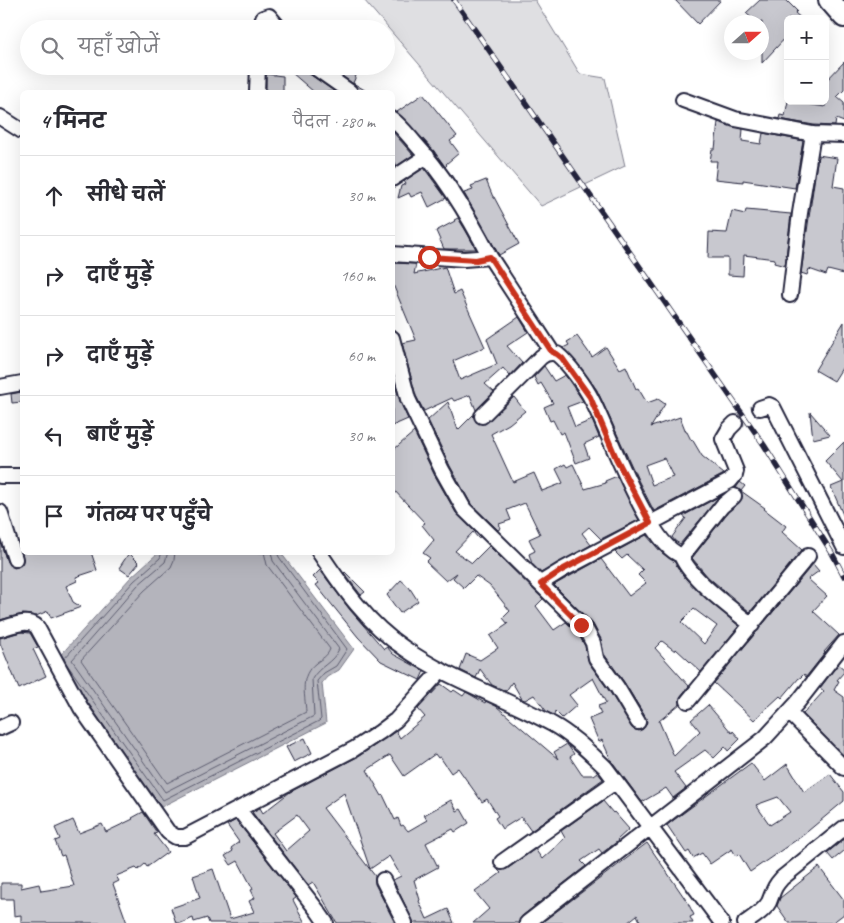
<!DOCTYPE html>
<html lang="hi">
<head>
<meta charset="utf-8">
<style>
	body { margin:0; font-family:Caveat,"Playpen Sans Deva",sans-serif; background:#f7f7f7; color:#2b2b33 }
	.controls { position:absolute; right:15px; top:15px; display:grid; overflow:hidden; border-radius:8px; box-shadow:0 5px 20px #0002 }
	.controls button { width:45px; height:45px; display:grid; place-items:center; padding:0; border:0; border-bottom:1px solid #e1e1e2; background:#fff; color:#2b2b33; font:25px sans-serif }
	.compass { position:absolute; left:724px; top:15px; width:45px; height:45px; border-radius:50%; background:#fff; box-shadow:0 5px 20px #0002; rotate:69deg }
	.stop { position:absolute; width:15px; height:15px; margin:-11px; border:4px solid #c8321e; border-radius:50%; background:#fff }
	.stop.end { background:#c8321e; border-color:#fff; box-shadow:0 1px 5px #0008 }
	.list { margin:0; padding:0; list-style:none }
	h2 { display:flex; justify-content:space-between; align-items:center; height:65px; margin:0; padding:0 20px; font-size:21px }
	h2 small { font-size:16px; font-weight:400; color:#7c7c81 }
	.list li { display:grid; grid-template-columns:32px 1fr auto; gap:15px; align-items:center; box-sizing:border-box; height:80px; padding:0 20px; border-top:1px solid #e1e1e2 }
	.list b { display:block; font-size:19px; white-space:nowrap }
	.list em { font-size:16px; font-style:normal; color:#7c7c81 }
	.icon { flex:none; width:28px; height:28px; fill:none; stroke:currentColor; stroke-width:2; stroke-linecap:round; stroke-linejoin:round }
	.map { position:relative; flex:none; width:844px; height:923px; overflow:hidden }
	.search { position:absolute; background:#fff; box-shadow:0 5px 20px #0002; left:20px; top:20px; width:375px; height:55px; display:flex; align-items:center; gap:12px; box-sizing:border-box; padding:0 18px; border-radius:28px; color:#7c7c81; font-size:19px }
	.panel { position:absolute; background:#fff; box-shadow:0 5px 20px #0002; left:20px; top:90px; width:375px; height:465px; border-radius:8px }
	.map>svg:first-child { display:block }
	.green { fill:#dfdfe2; stroke:#80808e }
	.water { fill:#b4b4bc; stroke:#7a7a88 }
	.lines { fill:none; stroke-linecap:round; stroke-linejoin:round }
	.shore { stroke:#5c5c6f; stroke-width:1 }
	.building { fill:#c8c8cf; stroke:#22223b; fill-rule:evenodd }
	.minor-tunnel { stroke:#d3d3d8; stroke-width:14; stroke-dasharray:14 7; stroke-linecap:butt }
	.minor-casing { stroke:#22223b; stroke-width:18 }
	.highway-casing { stroke:#22223b; stroke-width:24 }
	.minor { stroke:#fff; stroke-width:14 }
	.highway { stroke:#fff; stroke-width:20 }
	.rail-casing { stroke:#22223b; stroke-width:5.5 }
	.rail { stroke:#fff; stroke-width:4; stroke-dasharray:11; stroke-linecap:butt }
	.route { stroke:#c8321e; stroke-width:6 }
</style>
</head>
<body>
<div class="map">
<svg width="844" height="923" viewBox="0 0 844 923">
	<rect width="100%" height="100%" fill="#fff"/>
	<filter id="ink" filterUnits="userSpaceOnUse"><feTurbulence type="fractalNoise" baseFrequency=".02" numOctaves="2"/><feDisplacementMap in="SourceGraphic" scale="10" xChannelSelector="R" yChannelSelector="G"/><feConvolveMatrix kernelMatrix="1 2 1 2 8 2 1 2 1" color-interpolation-filters="sRGB"/></filter>
	<g filter="url(#ink)">
		<path class="green" d="M364,0H535L580,74L605,78L625,166L541,206Z"/>
		<path class="water" d="M159,552L281,553L354,649L339,670L327,677L322,683L326,723L161,807L57,659L131,577Z"/>
		<g class="lines">
			<path class="shore" d="M168,552L165,562L138,585L72,660L165,792L314,716L312,679C319,666 333,663 339,649L273,561L271,552
				M175,552L174,560L171,567L144,591L81,660L167,783L306,712C305,693 299,676 316,663C322,658 327,657 330,649L267,565L264,552
				M64,659L134,581L160,558L162,552
				M66,663L163,800L319,721L321,719L317,681L324,673L336,666L347,649L279,557L277,552"/>
		</g>
		<path class="building" d="M675,0H721L698,24Z
			M760,0H786L797,11L795,13L802,19H788V35L762,63V22H756L746,13Z
			M844,62V90L837,97L844,103V122L836,119L835,126L814,125L779,119L780,115L785,116L788,101L825,107V82Z
			M298,66H304L308,73L335,92H314L292,73Z
			M331,66H342L356,76L353,83L368,92H359L355,85L331,68Z
			M266,74L283,76V92H266Z
			M423,94L457,136L450,141L459,153L446,164L447,165L445,167L434,151L397,112Z
			M718,122L743,129L742,141L761,144L763,133L803,141L795,188L743,180V182L715,179L717,161H710L712,149H715Z
			M392,131L413,155L397,166L392,157Z
			M818,155L837,158L833,186L844,188V274L828,270L826,275L809,269L807,275L801,273Z
			M424,168L446,198L429,207L422,192L411,197L409,193L398,198L401,186L406,184L404,181Z
			M486,180L493,197H494L519,244L499,255L464,193L473,190L471,186Z
			M746,210L791,214L785,266L774,263L775,259L744,255L743,276L728,275V258H708L709,232L727,233L732,211L745,214Z
			M458,218L466,231L476,249H444L436,231L455,221L454,220Z
			M392,263L416,264L414,274L445,267L454,294L460,291L485,347L453,361L460,380L497,364L487,339L519,317L528,332L507,346L522,363L510,376L503,368L485,384L494,392L476,410L470,395L454,401L452,398L424,411L416,396L402,343L416,340L392,282Z
			M844,322V365L834,381L815,370Z
			M577,336L592,357L606,347L620,369L626,366L636,389L638,388L647,403L658,399L665,404L651,427L680,417L686,432H687L691,440L692,439L702,456L724,474L654,511L639,482L597,390L578,364L563,348L569,345L567,342ZM664,458L673,477L652,485L645,465Z
			M544,366L554,381L565,375L583,401L567,407L575,427L592,420L599,437L584,444L589,458L576,463L564,432L560,434L553,420L550,421L544,407L553,403L541,383L538,385L534,377Z
			M392,374L400,401L408,419L392,426Z
			M22,392V402L12,403L11,394Z
			M514,397L525,411L509,424L491,434L513,482L534,473L542,491L563,483L556,469L565,464L567,467L573,464L585,489L606,483L605,481L617,476L639,520L601,539L589,527L582,533L591,545L541,573L532,564L529,554L535,551L529,539L540,534L525,503L507,510L511,520L499,524L501,528L498,530L471,504L450,466L428,420L448,402L458,430L473,415L476,422L485,424Z
			M810,412L830,435L813,439Z
			M414,432L434,474L456,513L480,537L478,538L473,532L455,551L472,563L489,546L543,599L536,606L554,630L566,622L578,633L585,646L589,663L610,692L633,729L639,731L643,729L647,722L646,718L624,682L604,654L601,639L593,624L554,585L601,559L629,596L646,583L638,575L643,570L627,555L622,559L615,552L646,535L662,553L674,561L686,579L696,589L739,626L701,672L676,649L675,651L662,641L655,648L689,686L680,697V704L659,721L674,756L700,731L691,720L708,705L732,733L733,731L740,739L728,751L725,747L714,758L705,750L674,772L686,788L673,798L666,788L642,802L611,760L602,740L599,742L589,719L601,714L598,706L606,703L593,678L569,695L577,705L562,718L555,711L554,715L547,712L534,695L525,700L522,699L512,682L506,691L492,685L480,669L476,678L460,670L466,654L480,660L498,648L490,636L508,624L503,618L510,611L490,586L476,576L464,588L453,578L457,573L446,581L426,562L430,558L423,553L434,540L422,525L425,523L392,488V451ZM694,609L717,626L704,644L681,622Z
			M844,442V517L831,487L843,482L825,461Z
			M740,482L745,486L741,491L765,508L764,509L786,526L782,532L802,550L750,612L708,577L692,558L728,512L742,499L741,491L736,488Z
			M720,496L680,544L675,541L672,537L686,518L683,516Z
			M0,541L7,562L14,568L18,567L23,561L20,546L22,545V552H91L97,570L76,577L77,581L66,586L73,602L81,607L51,618L48,611L36,616L23,614L0,620Z
			M129,553L139,563L129,575L119,568Z
			M813,564L819,571L808,579L827,596L813,611L839,635L824,652L825,653L806,677L804,674L800,678H799L782,698L780,696L754,720L714,683Z
			M320,570L350,610L384,649L387,647L393,654L424,671L420,680L381,661L358,637L316,585L319,583L313,577Z
			M345,572L365,592L361,595L344,573Z
			M401,580L409,587L418,601L400,613L387,595Z
			M21,632L30,633L38,647L33,649L46,676L19,689L0,643V638Z
			M838,664L844,669V672L837,680L839,681L834,690L844,697V756L803,714L824,691L820,688Z
			M441,684L452,692L454,690L463,696L466,692L485,703L486,701L496,706L558,759L554,752L567,744L574,754L570,757L582,775H593L597,772L603,779L531,831L521,817L502,829L495,818L498,816L487,799L482,802L458,768L451,773L440,757L438,758L435,754L404,776L390,755L367,770L382,796L383,795L395,820L398,818L401,826L403,825L408,831L427,820L424,815L451,800L457,811L461,809L469,823L455,832L453,829L426,843L438,867L414,880L420,900L419,901L427,919L448,909L454,923H414L393,880L401,876L389,856L370,869L344,793L323,808L375,876V884L395,923H337L313,882L308,885L252,812L260,808L263,813L290,792L359,756L396,731L400,738L425,717L418,709ZM297,815L309,831L286,851L273,833Z
			M305,738L312,753L294,762L286,747Z
			M751,763L765,781L787,764L804,792L830,774L844,792V801L802,836L750,872L739,854L736,856L732,849L710,864L702,853L693,858L689,851L686,853L667,825ZM778,797L790,812L770,825L756,805Z
			M603,801L613,813L614,812L629,829L617,840L618,841L602,853L599,849L581,861L586,866L522,916L518,923H473L489,909L475,892L501,873L498,870L507,869L535,849L542,859L565,838L561,831Z
			M143,812L157,833L154,834L168,852L147,867L145,864L138,870L136,868L116,876L119,881L113,884L127,923H21V915L14,916L13,899H1V883H21V888L39,884L41,891L74,886L64,855L61,856L55,841L60,839L55,828L73,820L79,833L102,824L106,832L133,819L132,818Z
			M236,820L296,897V898L293,900L305,923H209L207,918L194,922L193,918L181,923H176L171,908L200,898L193,876L213,869L230,919L254,912L249,901L255,898L251,890L253,889L238,861L231,865L225,856L233,851L231,848L239,842L227,825Z
			M844,839V851L833,860L827,853Z
			M647,843L688,903L694,915L690,917L693,923H641L637,915L627,923H541Z
			M819,867L844,900V914L832,923H789L777,906L780,898Z"/>
		<g class="lines">
			<path class="minor-tunnel" d="M735,423L760,408"/>
			<defs>
				<path id="minor" d="M260,29L263,18L269,16L280,29
					M313,66L350,92
					M257,92L258,66
					M683,100L735,119L813,134L844,135
					M0,117L22,131
					M392,119C401,126 407,134 414,142C445,176 469,216 490,257L464,259L392,254
					M392,179L427,156
					M490,257L552,352
					M790,295L800,213L813,134
					M392,338L408,399L442,470L464,509L585,628L593,643L596,658L617,687L638,722
					M0,387L22,383
					M760,408L769,405L773,407L844,547
					M482,416L541,357C546,353 551,352 557,354C569,364 585,386 592,400C608,430 650,548 681,555L684,554L722,506L734,496
					M0,476H22
					M0,512L15,559
					M319,552C343,588 368,624 404,648C449,680 504,697 552,724C572,735 588,751 605,767L722,923
					M681,555C689,578 732,609 752,625
					M541,583L562,570L730,481L735,475L736,471L723,439L729,429L735,423
					M0,629C11,626 28,618 37,627L81,708L168,832L176,837H185L354,749L380,732L396,720L441,670
					M688,701L808,556
					M789,712L844,768
					M0,728L11,723
					M239,810L317,910L326,923
					M502,862L615,782
					M383,880L405,923
					M527,923L765,738L798,702L844,643
					M745,923C754,917 764,911 769,902C774,890 773,888 782,878L844,828"/>
				<path id="highway" d="M829,0L844,17"/>
			</defs>
			<use href="#minor" class="minor-casing"/>
			<use href="#highway" class="highway-casing"/>
			<use href="#minor" class="minor"/>
			<use href="#highway" class="highway"/>
			<defs>
				<path id="rail" d="M454,0L764,445L832,553L844,576"/>
			</defs>
			<use href="#rail" class="rail-casing"/>
			<use href="#rail" class="rail"/>
		</g>
	</g>
	<g class="lines" filter="url(#ink)">
		<path class="route" d="M429,257L476,260L490,257L552,352L557,354L562,358L590,397L616,458L650,523L562,570L541,584L556,600L581,625"/>
	</g>
</svg>
<div class="controls">
<button>+</button>
<button>−</button>
</div>
<svg class="compass" viewBox="-18 -18 36 36"><path d="M0-13l5 13h-10z" fill="#e53935"/><path d="M0 13l5-13h-10z" fill="#7c7c81"/></svg>
<div class="stop" style="left:429px;top:257px"></div>
<div class="stop end" style="left:581px;top:625px"></div>
<div class="search"><svg class="icon" aria-label="search" viewBox="0 0 24 24"><circle cx="10" cy="10" r="6"/><path d="M15 15l6 6"/></svg>यहाँ खोजें</div>
<section class="panel">
<h2>4 मिनट<small>पैदल · 280 m</small></h2>
<ul class="list">
<li><svg class="icon" aria-label="ahead" viewBox="0 0 24 24"><path d="M12 20V5M6 11l6-6 6 6"/></svg><div><b>सीधे चलें</b></div><em>30 m</em></li>
<li><svg class="icon" aria-label="right" viewBox="0 0 24 24"><path d="M7 20v-9h11M14 6l5 5-5 5"/></svg><div><b>दाएँ मुड़ें</b></div><em>160 m</em></li>
<li><svg class="icon" aria-label="right" viewBox="0 0 24 24"><path d="M7 20v-9h11M14 6l5 5-5 5"/></svg><div><b>दाएँ मुड़ें</b></div><em>60 m</em></li>
<li><svg class="icon" aria-label="left" viewBox="0 0 24 24"><path d="M17 20v-9H6M10 6l-5 5 5 5"/></svg><div><b>बाएँ मुड़ें</b></div><em>30 m</em></li>
<li><svg class="icon" aria-label="arrive" viewBox="0 0 24 24"><path d="M6 21V4h12l-3 4 3 4H6"/></svg><div><b>गंतव्य पर पहुँचे</b></div></li>
</ul>
</section>
</div>
</body>
</html>
